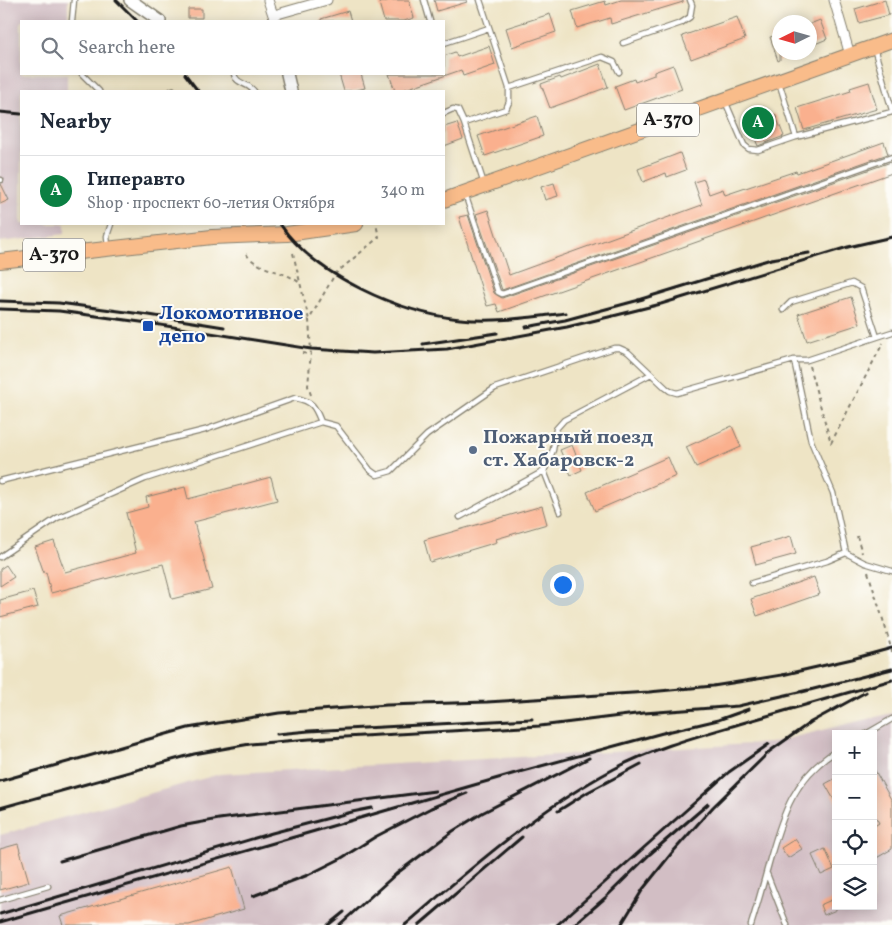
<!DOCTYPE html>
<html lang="en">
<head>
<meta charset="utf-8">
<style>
	body { margin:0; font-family:Vollkorn,serif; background:#f2f2f3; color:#1f2937 }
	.controls { position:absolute; right:15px; bottom:15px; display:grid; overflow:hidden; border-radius:0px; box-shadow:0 2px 12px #0003 }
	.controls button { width:45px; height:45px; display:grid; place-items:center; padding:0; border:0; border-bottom:1px solid #e0e1e3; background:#fff; color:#1f2937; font:25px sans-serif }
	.compass { position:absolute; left:772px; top:15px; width:45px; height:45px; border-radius:50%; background:#fff; box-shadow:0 2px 12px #0003; rotate:265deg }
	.you { position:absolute; left:562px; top:584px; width:18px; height:18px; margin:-12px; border:4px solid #fff; border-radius:50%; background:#1a73e8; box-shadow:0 0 0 8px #1a73e833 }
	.badge { display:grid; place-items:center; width:32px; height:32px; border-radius:50%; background:#0b8043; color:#fff; font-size:16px; font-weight:700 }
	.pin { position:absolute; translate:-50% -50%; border:2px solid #fff; box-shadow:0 1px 5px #0006 }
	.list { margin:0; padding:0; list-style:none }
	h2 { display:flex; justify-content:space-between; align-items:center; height:65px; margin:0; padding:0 20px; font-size:21px }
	h2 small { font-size:16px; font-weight:400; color:#747a83 }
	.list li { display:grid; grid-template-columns:32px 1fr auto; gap:15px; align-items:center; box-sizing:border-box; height:70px; padding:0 20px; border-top:1px solid #e0e1e3 }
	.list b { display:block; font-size:19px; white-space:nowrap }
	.list p { margin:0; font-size:16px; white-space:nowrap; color:#747a83 }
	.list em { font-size:16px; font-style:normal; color:#747a83 }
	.icon { flex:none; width:28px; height:28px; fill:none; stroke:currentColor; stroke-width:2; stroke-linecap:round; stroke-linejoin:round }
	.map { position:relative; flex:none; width:892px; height:925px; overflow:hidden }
	.search { position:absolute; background:#fff; box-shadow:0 2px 12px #0003; left:20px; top:20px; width:425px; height:55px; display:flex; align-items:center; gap:12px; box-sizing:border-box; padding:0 18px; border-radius:0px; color:#747a83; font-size:19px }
	.panel { position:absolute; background:#fff; box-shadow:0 2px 12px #0003; left:20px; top:90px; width:425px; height:135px; border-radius:0px }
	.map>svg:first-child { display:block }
	.industrial { fill:#d2bec4; fill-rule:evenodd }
	.building { fill:#fab08e }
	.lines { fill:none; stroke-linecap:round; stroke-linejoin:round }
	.service-casing { stroke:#858070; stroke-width:7 }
	.minor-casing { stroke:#858070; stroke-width:11 }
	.tertiary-casing { stroke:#858070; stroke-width:14 }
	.trunk-casing { stroke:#858070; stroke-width:16 }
	.path { stroke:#858070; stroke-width:2; stroke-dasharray:4 4; stroke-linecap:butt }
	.service { stroke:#fff; stroke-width:4.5 }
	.minor { stroke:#fff; stroke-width:9 }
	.tertiary { stroke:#fff; stroke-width:11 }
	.trunk { stroke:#f9bc8a; stroke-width:14 }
	.rail { stroke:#1c1c1c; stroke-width:3 }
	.path-bridge { stroke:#858070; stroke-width:2; stroke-dasharray:4 4; stroke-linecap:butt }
	.transit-dot { fill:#1a4fb4; stroke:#fdfcf7; stroke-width:2 }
	.service-dot { fill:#5c6f8a; stroke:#fdfcf7; stroke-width:2 }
	.labels { text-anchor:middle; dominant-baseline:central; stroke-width:4; stroke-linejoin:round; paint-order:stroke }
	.shield { fill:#fdfcf7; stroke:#605f5e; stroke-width:1 }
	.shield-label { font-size:19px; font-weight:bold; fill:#1c1c1c }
	.transit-label { font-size:20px; font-weight:bold; fill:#164399; stroke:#fdfcf7; text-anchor:start }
	.service-label { font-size:20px; font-weight:bold; fill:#4e5e75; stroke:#fdfcf7; text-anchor:start }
</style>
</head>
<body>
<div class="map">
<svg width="892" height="925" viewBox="0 0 892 925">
	<rect width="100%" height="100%" fill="#fdfcf7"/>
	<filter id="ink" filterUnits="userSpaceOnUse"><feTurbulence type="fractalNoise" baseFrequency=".02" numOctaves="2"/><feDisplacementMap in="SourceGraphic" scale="10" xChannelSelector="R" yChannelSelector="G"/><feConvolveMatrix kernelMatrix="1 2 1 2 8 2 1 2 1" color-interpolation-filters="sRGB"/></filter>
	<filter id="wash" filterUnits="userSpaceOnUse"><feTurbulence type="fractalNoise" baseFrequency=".0096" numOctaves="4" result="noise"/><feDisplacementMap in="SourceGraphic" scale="20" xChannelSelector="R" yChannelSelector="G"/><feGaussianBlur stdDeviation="1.12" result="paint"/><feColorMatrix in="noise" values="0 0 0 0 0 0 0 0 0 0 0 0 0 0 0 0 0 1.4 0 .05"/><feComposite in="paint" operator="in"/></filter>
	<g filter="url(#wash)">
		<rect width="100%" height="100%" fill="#eee4c5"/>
		<path class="industrial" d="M0,0H68V21H21V74H67V91H21V224H65V234L0,242Z
			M892,713V925H0V835L220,774L770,743ZM836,734H873V906H836Z"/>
		<g id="blocks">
			<path class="building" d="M391,0H409L414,18L404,21H384L379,3Z
				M434,0H466L467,2L437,11Z
				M621,0H683V2L611,24L610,18L577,28L572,11L605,1L606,5Z
				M885,0L889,15L859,23L855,9Z
				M188,9H202V18H188Z
				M348,11L351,21H321V19Z
				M550,14L556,32L512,47L506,28Z
				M737,17L745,39L691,59L682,36Z
				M820,20L827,39L810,46V24Z
				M780,34V60L778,61L770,37Z
				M489,46L495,65L463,76L461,70L400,91H395L389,74H444V56L455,52L457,57Z
				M600,64L608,87L550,108L541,84L560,77L561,79Z
				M673,65L682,89L624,110L615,86L634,79L635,82L654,75V72Z
				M339,74H361L365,88L353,91H344Z
				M869,82L877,109L804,130L797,108L851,91L850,88Z
				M775,114L784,136L758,146L749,125Z
				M537,116L543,136L485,156L478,136Z
				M457,123L463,139L444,146V127Z
				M884,142L888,154L502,290L476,214L488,210L509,275L702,205L694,182L704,179L709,194L723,189L725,195L796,171L797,173Z
				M680,153L686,170L667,177L666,173L643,182L638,169Z
				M891,162L892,173L499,312L496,304L487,306L459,217L468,215L494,293L502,298Z
				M554,183L558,196L545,200L541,187Z
				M0,184H1L9,200L0,204Z
				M851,297L860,324L807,341L798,314Z
				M732,426L741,447L696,467L686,447Z
				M572,445L582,470L571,475L560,450Z
				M668,457L676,476L595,511L587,492Z
				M271,477L277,500L194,522L212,589L172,599L163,564L51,593L46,572L44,573L35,547L54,541L65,572L136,553L126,513L148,507L146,497L185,487L188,499Z
				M542,506L547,524L496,539L497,542L430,562L424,540Z
				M791,536L796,554L756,565L751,547Z
				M6,565L14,577L0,586V569Z
				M814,577L820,594L757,616L751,599Z
				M33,591L38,607L0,617V600Z
				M873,767L892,801V849L873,860V827L879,823L873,812Z
				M836,778V803L825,784Z
				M795,839L802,849L788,858L781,848Z
				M18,844L29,882L0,890V849Z
				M825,849L834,869L821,875L812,855Z
				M232,867L244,909L189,925H63L60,916Z
				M836,898V910L824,915L820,905Z"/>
		</g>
	</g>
	<g filter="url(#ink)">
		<use href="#blocks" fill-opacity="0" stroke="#858070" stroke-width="1"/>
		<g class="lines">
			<defs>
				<path id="service" d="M424,0L430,21
					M480,0L509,88L602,57L614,62L619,72
					M72,21L74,0
					M444,43L489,28
					M623,43L681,23L690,17L692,5L690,0
					M874,48L892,110
					M82,74L99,91
					M234,74C236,84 248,83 254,91
					M779,82L796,137
					M171,91L173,90
					M725,101L744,145L749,149L758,150L796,137L892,112
					M444,113L453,109L458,110L464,123
					M0,180H1
					M484,184L464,123L506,109L509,102V88
					M465,194L498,292L502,294L892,157
					M108,247L107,236L111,224
					M783,310L791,302L852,283L861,288L877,337
					M794,360L811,441L833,493L846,553
					M544,471L560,512
					M0,481L205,430L295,398C313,401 315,407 321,422
					M460,517L544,471L553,450L556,429L564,420L651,374
					M0,557L57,518L145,479L321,422L336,426L370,470L377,475L391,471L427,435L495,388L614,348H619L628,352L666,388L670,391L677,393L794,360H807L892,332
					M752,583L827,561L846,553L865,563L892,571
					M866,734L892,719
					M767,874L787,925
					M0,900L48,886
					M751,925C758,903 764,881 770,859C783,813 794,778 836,751"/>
				<path id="minor" d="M268,0L275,21
					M834,0L850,55
					M274,15L327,0"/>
				<path id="tertiary" d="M130,0L160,21
					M287,74L291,91"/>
				<path id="trunk" d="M444,200L892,40
					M0,261L212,237L287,234L356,224"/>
			</defs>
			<use href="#service" class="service-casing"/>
			<use href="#minor" class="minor-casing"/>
			<use href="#tertiary" class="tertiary-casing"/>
			<use href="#trunk" class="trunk-casing"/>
			<path class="path" d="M293,253L309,320
				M246,254C260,272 284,269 301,284
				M302,353L309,354
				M809,366L831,443L883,343
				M311,395L308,386L311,351L309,320L335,274L379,237L376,224
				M857,536L862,553
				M868,572L885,626"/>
			<use href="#service" class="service"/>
			<use href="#minor" class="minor"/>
			<use href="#tertiary" class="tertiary"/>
			<use href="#trunk" class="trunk"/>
			<path class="rail" d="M116,0L137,21
				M185,74L198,91
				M0,112L21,114
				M280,224C315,276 400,313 460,319C495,323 532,317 566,313
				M638,300L771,259L809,253
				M0,301L59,303L149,315L224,327
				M0,309L59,311L148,323L311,349L373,353L447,349L567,327L617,315L661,304L848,247L892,237
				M526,327L565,320L643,299
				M423,344L497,333
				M802,692L892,669
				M663,733L718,720L749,709
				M277,734L309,731L532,719
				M0,781L188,728L279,713L387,705L487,702L649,692L713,686L782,675L852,659L892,648
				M0,808L194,754L250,744L310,739L540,726L644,713L738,706L808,690
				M558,811L588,792L641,764
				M60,861L181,826L219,819L435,791
				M253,896L308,875L340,859L375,837L431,808L467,793
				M0,914L272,833L352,812L372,808
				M0,922L519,772L670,731
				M328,925L344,912
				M339,925L396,874L453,831L482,813L589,758
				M405,925C471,868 537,810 614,769C655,747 702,735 746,722C795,708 843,694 892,680
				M419,925L522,837
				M557,925L729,772L769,744
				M574,925L605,898L650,854L708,804
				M621,925L643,889L671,854L713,807L770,751L811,722L866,692"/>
			<path class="path-bridge" d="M885,626L892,652"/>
		</g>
	</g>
	<rect class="transit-dot" x="142" y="320" width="12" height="12" rx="2.5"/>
	<circle class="service-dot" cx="473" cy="450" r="5"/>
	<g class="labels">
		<g class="shield">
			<rect x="637" y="103.5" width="62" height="33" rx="4"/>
			<rect x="23" y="238.5" width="62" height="33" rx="4"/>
		</g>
		<g class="shield-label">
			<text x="668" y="120">А-370</text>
			<text x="54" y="255">А-370</text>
		</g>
		<g class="transit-label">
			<text x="159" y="314">Локомотивное<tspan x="159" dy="23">депо</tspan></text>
		</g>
		<g class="service-label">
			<text x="483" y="438">Пожарный поезд<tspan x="483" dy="23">ст. Хабаровск-2</tspan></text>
		</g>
	</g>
</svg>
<div class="controls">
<button>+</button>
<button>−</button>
<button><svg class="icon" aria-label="locate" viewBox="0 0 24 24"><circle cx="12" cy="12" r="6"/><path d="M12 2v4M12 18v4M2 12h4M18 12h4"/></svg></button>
<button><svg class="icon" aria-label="layers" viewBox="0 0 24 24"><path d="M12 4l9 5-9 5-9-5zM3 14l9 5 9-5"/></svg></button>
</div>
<svg class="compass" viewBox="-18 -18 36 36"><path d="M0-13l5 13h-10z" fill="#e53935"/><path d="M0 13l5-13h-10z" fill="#747a83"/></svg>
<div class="you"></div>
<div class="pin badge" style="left:758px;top:123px">A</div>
<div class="search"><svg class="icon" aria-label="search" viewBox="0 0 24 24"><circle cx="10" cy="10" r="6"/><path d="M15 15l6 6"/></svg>Search here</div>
<section class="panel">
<h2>Nearby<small></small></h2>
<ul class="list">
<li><span class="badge">A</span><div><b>Гиперавто</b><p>Shop · проспект 60-летия Октября</p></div><em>340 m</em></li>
</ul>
</section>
</div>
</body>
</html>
